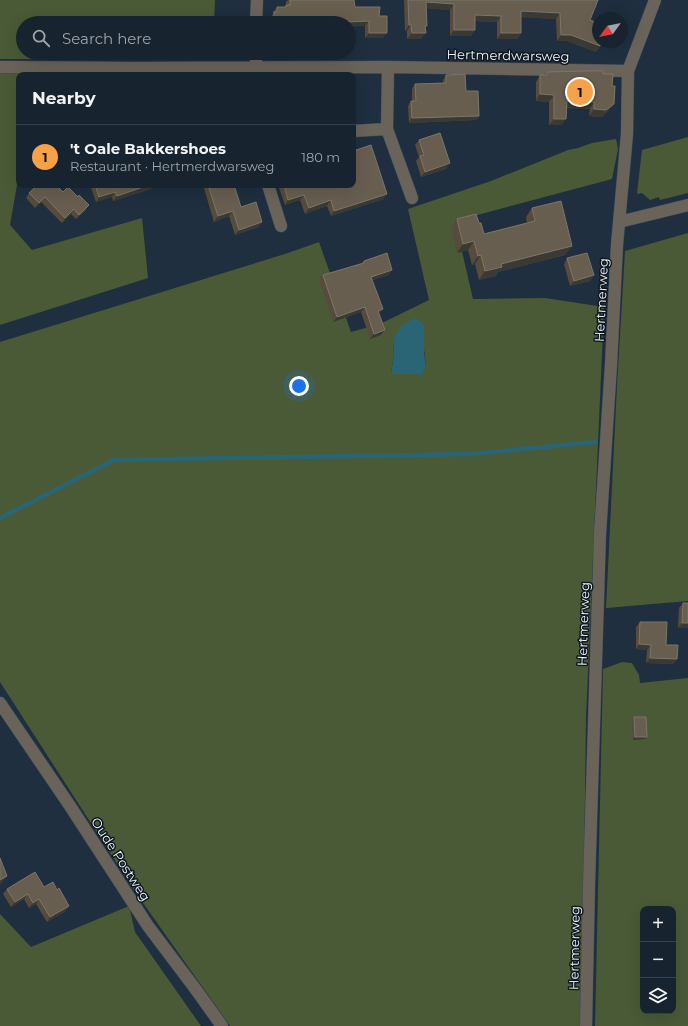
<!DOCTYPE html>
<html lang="en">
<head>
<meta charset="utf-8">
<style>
	body { margin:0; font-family:Montserrat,sans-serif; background:#242f3b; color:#f1f3f6 }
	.controls { position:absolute; right:12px; bottom:12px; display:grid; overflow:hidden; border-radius:8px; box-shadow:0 4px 16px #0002 }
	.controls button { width:36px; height:36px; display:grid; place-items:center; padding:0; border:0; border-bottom:1px solid #36404b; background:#17232f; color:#f1f3f6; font:20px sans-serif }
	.compass { position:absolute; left:592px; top:12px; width:36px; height:36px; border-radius:50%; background:#17232f; box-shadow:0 4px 16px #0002; rotate:237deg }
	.you { position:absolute; left:299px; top:386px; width:14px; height:14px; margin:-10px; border:3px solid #fff; border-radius:50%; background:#1a73e8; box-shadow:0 0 0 6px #1a73e833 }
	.badge { display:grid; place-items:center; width:26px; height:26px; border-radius:50%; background:#f7a149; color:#111; font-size:13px; font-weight:700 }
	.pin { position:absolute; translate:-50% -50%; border:2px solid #fff; box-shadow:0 1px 4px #0006 }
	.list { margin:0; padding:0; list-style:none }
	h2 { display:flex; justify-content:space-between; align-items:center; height:52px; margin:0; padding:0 16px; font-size:17px }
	h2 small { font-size:13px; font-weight:400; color:#9ea4aa }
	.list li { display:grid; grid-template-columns:26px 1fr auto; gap:12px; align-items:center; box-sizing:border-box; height:64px; padding:0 16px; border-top:1px solid #36404b }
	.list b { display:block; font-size:15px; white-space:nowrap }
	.list p { margin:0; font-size:13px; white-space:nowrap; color:#9ea4aa }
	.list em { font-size:13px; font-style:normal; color:#9ea4aa }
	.icon { flex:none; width:22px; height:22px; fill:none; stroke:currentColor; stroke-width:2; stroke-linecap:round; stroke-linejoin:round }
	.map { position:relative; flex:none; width:688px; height:1026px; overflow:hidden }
	.search { position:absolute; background:#17232f; box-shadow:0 4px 16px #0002; left:16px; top:16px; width:340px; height:44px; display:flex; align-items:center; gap:10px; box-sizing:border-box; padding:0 14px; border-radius:22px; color:#9ea4aa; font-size:15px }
	.panel { position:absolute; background:#17232f; box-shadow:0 4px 16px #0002; left:16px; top:72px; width:340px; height:116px; border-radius:8px }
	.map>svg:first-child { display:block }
	.green { fill:#4a5a36; fill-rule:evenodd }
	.water { fill:#2a6575 }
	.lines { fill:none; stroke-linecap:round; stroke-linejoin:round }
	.stream { stroke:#2a6575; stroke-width:4.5 }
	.minor-casing { stroke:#3b4b5a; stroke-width:13 }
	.minor { stroke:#69635a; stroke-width:12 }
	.wall { fill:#574c3b }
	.shaded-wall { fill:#3a3934 }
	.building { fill:#675e50; stroke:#7b766b }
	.labels { text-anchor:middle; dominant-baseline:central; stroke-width:3; stroke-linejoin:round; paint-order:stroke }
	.street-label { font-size:13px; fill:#eaf5ff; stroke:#10171e }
</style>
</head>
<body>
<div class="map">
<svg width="688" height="1026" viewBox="0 0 688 1026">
	<rect width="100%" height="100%" fill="#1f2f3f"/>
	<path class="green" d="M0,0H215L214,23H23V53H212V59H0Z
		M0,73H37L36,75H19V173L10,225L32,250L142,218L148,278L0,325Z
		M688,137V193L660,200L659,197L650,200L642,193L638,194L637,193L642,150Z
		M616,139L618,149L612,179L455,221L473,299L545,298L604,307L586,717L582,1026H230L136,893L0,682V342L288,253L319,242L351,332L380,324L429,300L408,209L491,181L568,150L578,148L592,143ZM393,340L423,341L426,366L410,374H391L394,353Z
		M688,233V601L606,608L617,385L625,251Z
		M622,662L632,663L639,675L640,683L688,678V1026H595L603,669ZM643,909H673V1011H643Z
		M129,906L135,932L201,1026H0V914L31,947Z"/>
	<path class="water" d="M415,318L424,325V353L426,366L421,375L410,374H391L394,353L393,340L401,326Z"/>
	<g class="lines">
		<path class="stream" d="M0,518L114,460L471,454L595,442"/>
		<defs>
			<path id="minor" d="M256,23L257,0
				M0,67L134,68L388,67L628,71
				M388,67L387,129L412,198
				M256,68V53
				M353,131L387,129
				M268,185L281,226
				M619,222L688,205
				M0,703L70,806L148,926L194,987L222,1026
				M586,1026L589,884L600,534L611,365L617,245L627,134L628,71L655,0"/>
		</defs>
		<use href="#minor" class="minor-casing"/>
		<use href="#minor" class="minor"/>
	</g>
	<path class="wall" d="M288,0H354L355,7L379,16L383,38H365V26L349,23H271V17L273,14V12L277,7H285L286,5V2Z
		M404,0H598L590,20L600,46L596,52L567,41H557L556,19L521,17V33L517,39H497V22L475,21L471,36H450V10L426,8L425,28L421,39H407V31H405Z
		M547,72L603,74L609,110L602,117L589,116L590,109L566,108L562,125H549V102L536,101V82L540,75H544Z
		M446,75L466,91L479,116L476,120L409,123L408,106L411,101H412V89L415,84L443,83V80Z
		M419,140L446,169L421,177L416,161L419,157L415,145Z
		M356,150L384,199L331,216L327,206L305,214L300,200L285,205L278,185H353Z
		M90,185H153L151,189L113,201L112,197L96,202Z
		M203,185H234L241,207L259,227L235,235L229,216L214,222Z
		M63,192L86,210L76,219L71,214L62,223L41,202L35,208L26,198L29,193Z
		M532,208L572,246L565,255L498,272L496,276L479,280L475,264L472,265L468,250L457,253L451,228L457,219L479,223L484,234L527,223L526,217Z
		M567,258L594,275L590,281L570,286L564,264Z
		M364,261L389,275L372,280L381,335L370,339L361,312L333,322L319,280L323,275L362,263Z
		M683,603H688V628H678L679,608Z
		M640,622L666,645L674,664L646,663L647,650L636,649V627Z
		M634,717L645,739L633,740L632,720Z
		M44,887L66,911L47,922L36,904L29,908L24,899L11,907L3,894L7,889Z"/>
	<path class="shaded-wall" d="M426,2L454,4L450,10L422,8Z
		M521,11L560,13L556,19L517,17Z
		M475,15L501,16L497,22L471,21Z
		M303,20H328L326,23H301Z
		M369,21L365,26L349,27V23H345L346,22Z
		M409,25H411L407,31H405Z
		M454,30H475L471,36H450Z
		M369,33H387L383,38H365Z
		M412,33H426L421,39H407Z
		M501,33H521L517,39H497Z
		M561,35H571L600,46L596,52L567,41H557Z
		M540,94L554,95L549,102L536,101Z
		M567,101L594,102L590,109L562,107Z
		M614,104L609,110L602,117L589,116L594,109Z
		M479,116L476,120L409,123L412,118Z
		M554,119H566L562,125H549Z
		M450,163L446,169L421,177L425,172Z
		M149,185H153L151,189L113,201L117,196Z
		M115,192L112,197L96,202L99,197Z
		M387,194L384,199L331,216L334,211Z
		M304,195L300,200L285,205L288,200Z
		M45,197L41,202L35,208L39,203Z
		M331,200L327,206L305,214L309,208Z
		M89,205L86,210L76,219L79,215Z
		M74,209L71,214L62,223L65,218Z
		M233,211L229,216L214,222L218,216Z
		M262,222L259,227L235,235L239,230Z
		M474,241L468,250L457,253L463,244Z
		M572,246L565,255L498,272L496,276L479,280L485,271L501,264Z
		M481,255L475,264L472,265L478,256Z
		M392,270L389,275L368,282L371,277Z
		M594,275L590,281L570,286L574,281Z
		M365,307L361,312L333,322L337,317Z
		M383,309L379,314L378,311Z
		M385,330L381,335L370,339L374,334Z
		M682,623H688V628H678Z
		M639,644L651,645L647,650L636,649Z
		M650,658L677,659L674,664L646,663Z
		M635,737H647L645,739L633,740Z
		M7,876L1,884L0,885V880Z
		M28,894L24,899L11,907L15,902Z
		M39,899L36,904L29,908L33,903Z
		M69,906L66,911L47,922L50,917Z"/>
	<path class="building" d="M290,0H354L355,7H380L379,16H387V33H369V21L346,22V23H328V20H303V23H274V12H277V7H286V5H290Z
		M408,0H598L590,20L598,23V42H601L600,46L571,35H561L560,13L521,11V33H501V16L475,15V30H454V4L426,2L427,26H425L426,33H412L411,25H409Z
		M584,71H603V74H613L612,86H615L614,104L606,110L594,109V102L567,101L566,119H554V95L540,94V75H547V72Z
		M239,74H261V75H239Z
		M314,74H335V75H314Z
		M465,74L466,91H478L479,116L412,118L411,101H416L415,84L446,83V75Z
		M440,133L450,163L425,172L420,156L424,155L419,140Z
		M371,145L387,194L334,211L331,200L309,208L304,195L288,200L284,185H353V146H354L356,150Z
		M37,185H56L63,192L68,187L78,197L79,195L89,205L79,215L74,209L65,218L45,197L39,203L29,193Z
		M95,185H149L117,196L115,192L99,197Z
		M208,185H234L241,207L256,202L262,222L239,230L233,211L218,216Z
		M561,201L572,246L501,264L502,267L485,271L481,255L478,256L474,241L463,244L457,219L476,214L479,223H481L484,234L535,221L532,208Z
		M387,253L392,270L371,277L383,309L378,311L385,330L374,334L365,307L337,317L323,275L364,263V261Z
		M587,253L594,275L574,281L567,258Z
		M683,603H688V623H682Z
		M640,622H667L666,645H678L677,659L650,658L651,645L639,644Z
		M634,717H646L647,737H635Z
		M0,858L7,876L0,880Z
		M35,872L44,887L53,882L57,890L59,888L69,906L50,917L39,899L33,903L28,894L15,902L7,889Z"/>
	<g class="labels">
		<g class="street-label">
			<text transform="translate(508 55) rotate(1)">Hertmerdwarsweg</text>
			<text transform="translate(601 300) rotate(-87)">Hertmerweg</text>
			<text transform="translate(583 624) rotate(-88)">Hertmerweg</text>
			<text transform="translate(121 859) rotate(57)">Oude Postweg</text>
			<text transform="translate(574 948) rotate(-89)">Hertmerweg</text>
		</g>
	</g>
</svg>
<div class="controls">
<button>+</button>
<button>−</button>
<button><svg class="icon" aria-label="layers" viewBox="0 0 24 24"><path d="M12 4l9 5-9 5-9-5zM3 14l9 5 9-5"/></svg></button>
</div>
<svg class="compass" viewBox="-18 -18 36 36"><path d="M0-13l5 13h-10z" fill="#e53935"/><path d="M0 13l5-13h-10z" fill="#9ea4aa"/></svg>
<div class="you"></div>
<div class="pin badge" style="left:580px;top:92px">1</div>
<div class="search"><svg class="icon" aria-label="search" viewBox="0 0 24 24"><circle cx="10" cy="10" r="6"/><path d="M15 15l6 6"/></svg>Search here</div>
<section class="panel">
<h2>Nearby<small></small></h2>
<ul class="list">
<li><span class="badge">1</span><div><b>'t Oale Bakkershoes</b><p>Restaurant · Hertmerdwarsweg</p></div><em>180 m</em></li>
</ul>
</section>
</div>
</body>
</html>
